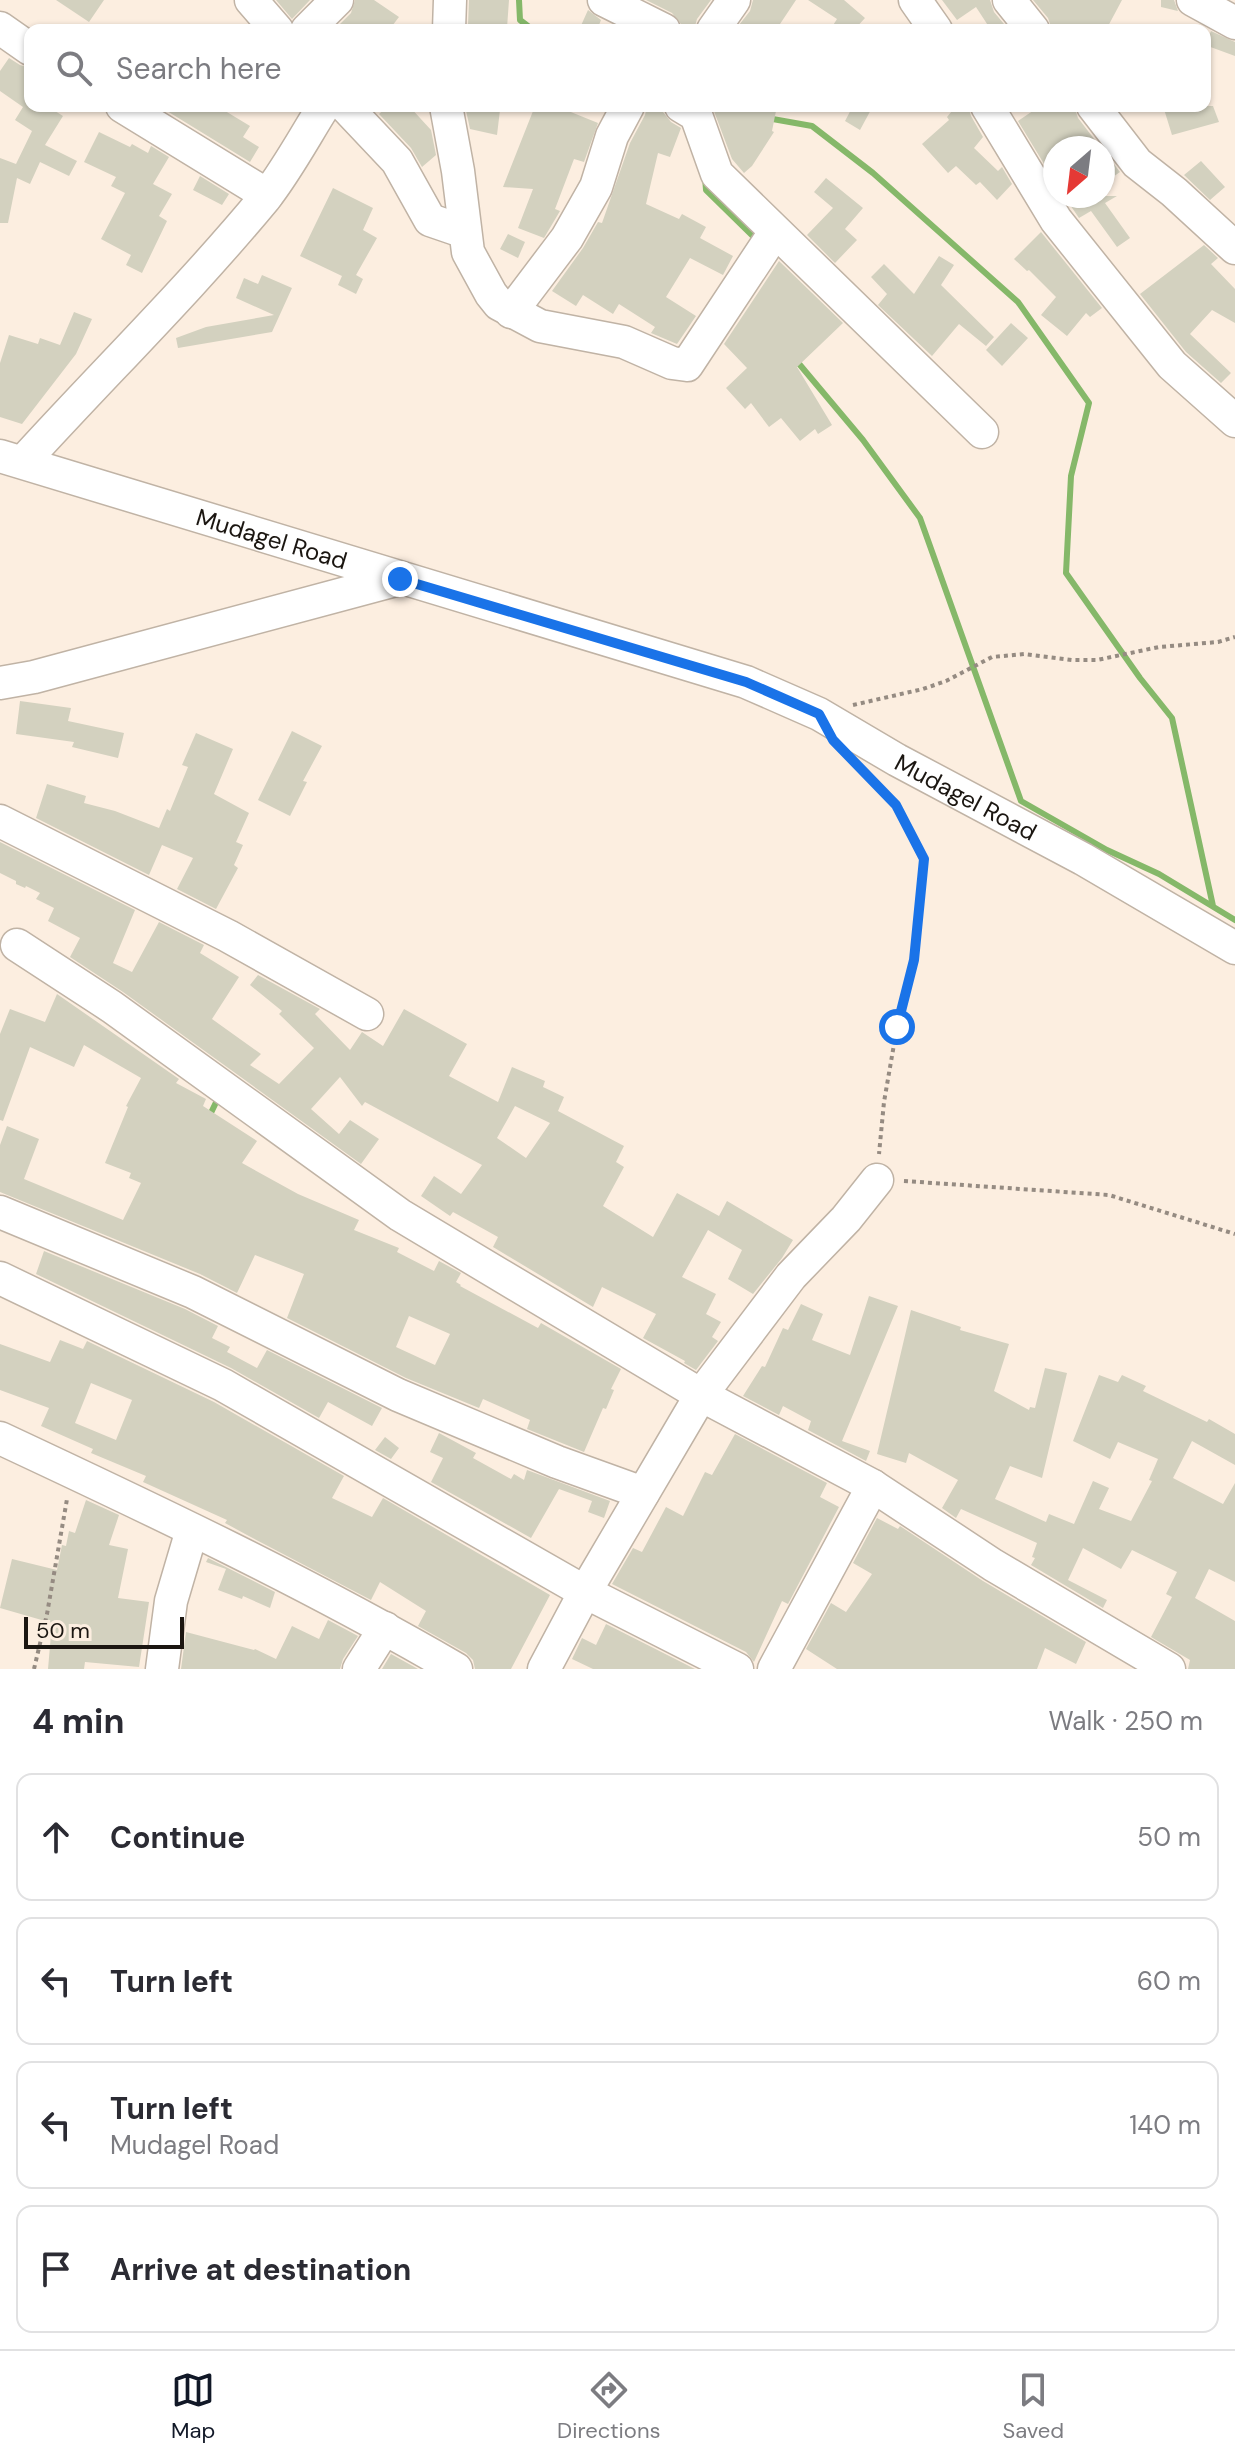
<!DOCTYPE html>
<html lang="en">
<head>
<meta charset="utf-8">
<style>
	body { margin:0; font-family:"DM Sans",sans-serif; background:#f7f7f7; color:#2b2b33 }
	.compass { position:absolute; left:1043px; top:136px; width:72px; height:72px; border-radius:50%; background:#fff; box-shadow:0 2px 6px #0004; rotate:208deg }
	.scale { position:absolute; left:24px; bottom:20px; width:160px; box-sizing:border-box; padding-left:8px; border:4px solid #1b1611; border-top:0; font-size:22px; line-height:28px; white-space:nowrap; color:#1b1611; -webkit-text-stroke:6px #fceee0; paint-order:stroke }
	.stop { position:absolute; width:24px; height:24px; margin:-18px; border:6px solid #1a73e8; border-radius:50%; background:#fff }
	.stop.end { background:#1a73e8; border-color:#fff; box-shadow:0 2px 8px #0008 }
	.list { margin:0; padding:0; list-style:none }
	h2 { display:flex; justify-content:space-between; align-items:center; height:104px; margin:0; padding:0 32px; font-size:34px }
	h2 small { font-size:26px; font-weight:400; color:#7c7c81 }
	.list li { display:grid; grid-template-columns:52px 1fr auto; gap:24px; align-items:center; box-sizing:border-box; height:128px; margin:0 16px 16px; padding:0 16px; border:2px solid #e1e1e2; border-radius:16px }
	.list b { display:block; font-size:30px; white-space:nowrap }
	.list p { margin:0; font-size:26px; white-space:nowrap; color:#7c7c81 }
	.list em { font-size:26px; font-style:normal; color:#7c7c81 }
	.icon { flex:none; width:44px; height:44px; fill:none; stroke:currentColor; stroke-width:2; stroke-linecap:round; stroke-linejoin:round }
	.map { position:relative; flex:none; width:1235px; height:1669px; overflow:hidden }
	.search { position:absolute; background:#fff; box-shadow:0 2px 6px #0004; left:24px; right:24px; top:24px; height:88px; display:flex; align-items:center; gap:20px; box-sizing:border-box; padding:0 28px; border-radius:16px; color:#7c7c81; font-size:30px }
	.sheet { height:680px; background:#fff }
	nav { display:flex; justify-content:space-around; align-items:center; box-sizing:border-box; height:112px; border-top:2px solid #e1e1e2; background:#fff; font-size:22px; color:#7c7c81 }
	nav a { display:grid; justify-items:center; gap:4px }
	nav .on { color:#111827 }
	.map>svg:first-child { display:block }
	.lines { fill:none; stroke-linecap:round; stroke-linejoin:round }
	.stream { stroke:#85b869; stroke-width:6 }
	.building { fill:#d3d1bf; fill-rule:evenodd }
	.minor-casing { stroke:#c0b3a5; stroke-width:35 }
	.path { stroke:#958b82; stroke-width:4; stroke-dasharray:4 4; stroke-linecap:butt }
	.minor { stroke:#fff; stroke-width:32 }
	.route { stroke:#1a73e8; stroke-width:10 }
	.labels { text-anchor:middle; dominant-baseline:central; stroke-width:6; stroke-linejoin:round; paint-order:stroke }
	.street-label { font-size:24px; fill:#1b1611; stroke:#fceee0 }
</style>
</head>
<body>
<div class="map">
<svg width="1235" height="1669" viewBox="0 0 1235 1669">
	<rect width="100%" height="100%" fill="#fceee0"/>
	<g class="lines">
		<path class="stream" d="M519,0L520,20L533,30
			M767,118L812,126L873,173L1018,302L1089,403L1071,476L1066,573L1140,678L1172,718L1213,906
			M705,177L706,190L757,240
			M795,359L863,440L920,518L1021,801L1107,850L1159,874L1235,920
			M209,1117L220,1094"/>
	</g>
	<path class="building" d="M56,0H104L89,22Z
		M276,0H310L292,19Z
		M355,0H374L399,17L389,30H334L351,13Z
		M469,0H509L507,28L468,25Z
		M646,0H711L697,19L694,30L681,24L672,13Z
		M753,0H796L776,30H749L739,25L750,11Z
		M808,0H844L865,18L854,30H830L837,19Z
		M942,0H990L994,12L1009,30H991L976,7L957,20Z
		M1033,0H1122L1106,30H1052L1048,18Z
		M1161,0H1174L1178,11L1161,7Z
		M588,10L601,20L597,30H579Z
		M1211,31L1235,42V56L1205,45Z
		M9,58L20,65L30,68V106H47L63,116L45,145L77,161L69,176L40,162L30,184L17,178L8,223H0V158L16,164L32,131L15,120L23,107L0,91V71Z
		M170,106H217L250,126L243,137L259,147L250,162L167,111Z
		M388,106H409L431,130L436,155L422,167L411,148L379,114Z
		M465,106L500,110L497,135L470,129Z
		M535,106H556L598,123L584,162L574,159L555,209L560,211L544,238L518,228L533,189L503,187Z
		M647,106L663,112L671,122L681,128L670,157L658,153L646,204L679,219L682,214L706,227L700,238L733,256L723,275L690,258L666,297L696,316L677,344L651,333L655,327L619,304L613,314L583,295L576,306L552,291L583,248L598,222L602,223L630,143L645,115Z
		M712,106H777L772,131L774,132L752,166L744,173L732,159Z
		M853,106H873L860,130L845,121Z
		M956,106H968L971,116L983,137L974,148L998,171L1002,167L1012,184L997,200L980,182L976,185L956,166L948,173L922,144L949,120L947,117Z
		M1040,106H1074L1078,118L1101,148H1055V182L1018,121Z
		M1163,106H1213L1219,122L1172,135Z
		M99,132L130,147L132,144L148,153L151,146L169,157L153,184L172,194L159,216L167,221L142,273L126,265L131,255L101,239L125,193L111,186L116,177L84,162Z
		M1103,150L1120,172L1103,184Z
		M1201,161L1225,187L1210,200L1184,175Z
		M200,176L229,194L222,205L193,190Z
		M826,178L863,208L845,229L857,240L835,263L807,235L833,208L814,192Z
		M333,188L373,208L363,230L377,238L356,275L363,279L356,294L338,285L342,276L300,256Z
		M1064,196H1117L1105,203L1130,238L1117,247L1091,211L1079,218Z
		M1041,232L1102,308L1090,317L1086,313L1067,336L1041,315L1056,297L1029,270L1027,271L1014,259Z
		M508,234L525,242L518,258L500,249Z
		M1204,245L1218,258L1211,264L1235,289V323L1212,310L1190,334L1231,373L1221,383L1186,352L1140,294Z
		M939,256L954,265L941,285L994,337L986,346L959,324L932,356L878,305L887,294L871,277L884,264L914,294Z
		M779,261L843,323L797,367L832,425L818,434L815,429L800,441L781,418L769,427L751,403L745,409L726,388L747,368L724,344Z
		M262,275L292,288L272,332L178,348L176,338L206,327L274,315L236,298L244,278L258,284Z
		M74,312L92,319L76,354L22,424L0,417V363L9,335L38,344L40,338L60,345Z
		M1011,323L1028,338L1002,366L986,350Z
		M20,701L71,708L68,721L124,733L118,758L72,747L74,742L16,734Z
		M292,731L322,746L303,781L307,782L290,816L258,800Z
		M196,733L233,749L214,794L249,813L236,842L243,845L234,865L238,868L216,909L177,889L193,858L162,845L149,875L36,818L47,784L86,796L84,803L115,811L159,828L167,809L170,811L188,767L182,765Z
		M0,842L135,910L113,963L132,972L159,922L204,945L200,953L239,977L212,1019L261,1054L250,1065L279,1084L314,1048L279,1014L282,1011L250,985L258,975L320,1009L315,1014L350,1050L362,1032L383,1046L404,1009L467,1044L449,1076L498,1102L512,1067L545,1081L543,1087L564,1097L558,1111L624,1146L616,1162L624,1167L603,1206L653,1237L677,1193L719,1216L727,1201L793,1240L782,1258L753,1294L728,1279L742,1250L708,1230L682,1277L716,1294L706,1314L721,1322L712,1337L718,1341L696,1370L684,1363L685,1361L643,1338L656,1314L602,1287L593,1307L493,1247L498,1237L453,1212L450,1216L421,1196L434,1176L461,1194L482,1165L365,1102L362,1106L340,1077L311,1109L339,1134L350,1120L379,1139L361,1164L123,992L70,957L80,938L48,921L54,908L36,899L40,893L26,886L25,888L16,884V881L0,873ZM515,1106L550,1123L526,1158L497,1138Z
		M57,994L179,1079L176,1083L206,1099L203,1106L257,1141L242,1163L298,1194L359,1220L354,1230L399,1248L397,1252L434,1271L439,1261L461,1273L456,1282L461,1285L460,1286L538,1328L541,1323L621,1369L611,1389L614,1390L606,1409L603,1408L584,1452L527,1429L530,1420L483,1399L479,1408L406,1378L287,1318L304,1274L255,1255L237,1293L200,1274L0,1192V1145L7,1126L39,1139L24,1179L123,1220L141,1183L129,1178L131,1173L105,1163L128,1107L126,1106L141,1078L84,1045L74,1067L30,1047L3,1121L0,1120V1034L10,1009L45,1022ZM409,1316L450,1334L435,1365L396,1347Z
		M44,1251L185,1309L218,1326L212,1338L230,1347L227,1352L257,1368L267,1350L382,1408L372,1426L328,1402L319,1418L231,1368L36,1274Z
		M869,1296L898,1306L842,1441L870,1451L866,1461L808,1430L811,1421L783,1406L779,1415L743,1396L762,1366L765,1367L783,1328L788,1330L801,1304L823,1314L812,1340L850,1355Z
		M911,1310L961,1327L960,1330L1009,1344L994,1391L1029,1410L1030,1407L1035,1408L1045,1368L1067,1373L1042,1478L1010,1466L995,1499L1046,1522L1049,1514L1074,1524L1093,1481L1109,1488L1099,1509L1131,1521L1152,1481L1149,1480L1158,1459L1118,1442L1110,1459L1073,1441L1099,1375L1118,1382L1122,1375L1146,1386L1143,1391L1207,1422L1209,1419L1235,1434V1465L1192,1441L1173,1478L1223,1504L1235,1483V1582L1209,1569L1195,1598L1235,1621V1669H1188L1190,1660L1151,1637L1172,1597L1166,1594L1177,1572L1132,1550L1121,1569L1083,1548L1068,1580L1107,1600L1103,1608L1031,1565L1035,1558L1032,1557L1037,1543L961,1509L956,1518L942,1508L958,1480L909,1453L906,1463L877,1454Z
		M60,1340L83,1349L87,1341L214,1402L344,1476L332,1498L372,1517L383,1498L550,1595L511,1669H475L473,1660L466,1653L418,1626L426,1611L380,1582L371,1600L247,1535L225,1523L227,1520L143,1482L146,1476L91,1453L93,1449L41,1426L49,1408L0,1390V1344L50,1362ZM91,1383L132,1400L116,1440L75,1423Z
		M439,1433L476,1453L473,1458L511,1479L514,1474L524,1480L527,1470L610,1501L604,1518L588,1512L592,1501L559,1489L531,1538L431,1482L443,1458L430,1452Z
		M735,1434L827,1483L820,1497L839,1507L788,1604L782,1601L754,1662L746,1652L612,1584L633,1548L642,1552L666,1507L683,1516L705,1472L712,1475Z
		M385,1437L399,1448L391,1459L375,1450Z
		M86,1500L119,1515L109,1545L128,1549L118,1598L149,1602L139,1667L85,1662L84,1669H48L52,1623L0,1608L12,1559L57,1570L62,1545L66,1546L69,1531L75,1533Z
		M877,1518L898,1529L900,1526L983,1581L1086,1642L1076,1664L1045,1648L1037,1669H837L806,1649L831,1603L846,1612L872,1574L853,1563Z
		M208,1558L275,1592L270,1608L243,1596L242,1599L218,1590L226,1569L206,1562Z
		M328,1620L358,1636L343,1659L340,1669H181L186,1632L254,1650L255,1649L276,1659L292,1626L319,1639Z
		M606,1624L695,1669H593L572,1659L582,1638L596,1645Z
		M391,1654L418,1669H382Z"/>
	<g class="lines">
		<defs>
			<g id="minor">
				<path d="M251,0L277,30"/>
				<path d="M604,0L664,30"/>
				<path d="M915,0L936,30"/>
				<path d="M1009,0L1033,30"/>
				<path d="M1193,0L1235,23"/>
				<path d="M0,28L30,49"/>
				<path d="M307,30L337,0"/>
				<path d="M449,30L450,0"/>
				<path d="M713,30L734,0"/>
				<path d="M122,106L267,195"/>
				<path d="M345,106L397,161L430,220L465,232"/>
				<path d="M446,106L458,171L468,252L491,294L499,304L540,326L624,342L672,363L687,365L775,232"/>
				<path d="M681,106L696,115L717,174L982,432"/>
				<path d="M987,106L1056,220L1172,365L1235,421"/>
				<path d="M1093,106L1137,163L1174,192L1235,248"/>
				<path d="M511,312L567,238L596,187L612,136L628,106"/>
				<path id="s1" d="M0,456L746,682L819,714L897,760L1083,859L1235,948"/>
				<path d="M23,462C103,374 189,290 265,198C287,170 305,136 324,106"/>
				<path d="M0,683L34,677L399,579"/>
				<path d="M0,821L228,936L367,1014"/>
				<path d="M17,945L112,1007L400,1215L701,1395L873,1486L993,1565L1169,1669"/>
				<path d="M0,1212L193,1292L398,1395L557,1462L643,1493"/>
				<path d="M0,1278L223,1385L585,1592L737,1669"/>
				<path d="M0,1438C154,1510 308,1583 456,1669"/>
				<path d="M162,1669L171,1601L192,1530"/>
				<path d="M359,1669L385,1628"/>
				<path d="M544,1669L585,1592L701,1395L791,1276L846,1219L877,1180"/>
				<path d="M774,1669L873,1486"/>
			</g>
		</defs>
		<use href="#minor" class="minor-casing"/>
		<path class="path" d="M853,705L923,689L946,681L992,657L1024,654L1072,660H1097L1159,647L1218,642L1235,637
			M866,774L896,805L924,859L914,960L897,1027L884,1102L879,1154
			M904,1181L1109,1195L1235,1234
			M34,1669L47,1614L67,1499"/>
		<use href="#minor" class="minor"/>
	</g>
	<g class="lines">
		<path class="route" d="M400,579L746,682L819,714L833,740L896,805L924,859L914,960L897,1027"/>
	</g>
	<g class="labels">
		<g class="street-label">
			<text stroke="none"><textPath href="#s1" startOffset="284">Mudagel Road</textPath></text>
			<text stroke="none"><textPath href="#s1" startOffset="1028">Mudagel Road</textPath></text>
		</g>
	</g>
</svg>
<svg class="compass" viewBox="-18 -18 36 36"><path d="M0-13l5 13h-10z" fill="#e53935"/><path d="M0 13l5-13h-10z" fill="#7c7c81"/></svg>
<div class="scale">50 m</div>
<div class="stop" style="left:897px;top:1027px"></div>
<div class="stop end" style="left:400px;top:579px"></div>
<div class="search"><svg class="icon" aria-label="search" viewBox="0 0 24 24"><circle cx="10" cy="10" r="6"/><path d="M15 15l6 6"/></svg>Search here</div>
</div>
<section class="sheet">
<h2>4 min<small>Walk · 250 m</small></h2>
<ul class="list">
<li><svg class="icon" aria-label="ahead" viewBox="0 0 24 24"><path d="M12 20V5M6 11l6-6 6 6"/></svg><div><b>Continue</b></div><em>50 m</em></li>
<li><svg class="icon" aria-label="left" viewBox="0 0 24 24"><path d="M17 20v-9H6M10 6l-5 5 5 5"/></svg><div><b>Turn left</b></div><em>60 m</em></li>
<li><svg class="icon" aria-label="left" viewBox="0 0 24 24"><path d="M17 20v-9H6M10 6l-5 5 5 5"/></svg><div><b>Turn left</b><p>Mudagel Road</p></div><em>140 m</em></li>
<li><svg class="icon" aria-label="arrive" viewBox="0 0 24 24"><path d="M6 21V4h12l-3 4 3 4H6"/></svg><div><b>Arrive at destination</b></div></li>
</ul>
</section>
<nav>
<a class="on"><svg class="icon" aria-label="map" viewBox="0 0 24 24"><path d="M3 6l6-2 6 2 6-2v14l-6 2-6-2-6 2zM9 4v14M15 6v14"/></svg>Map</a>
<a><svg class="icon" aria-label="directions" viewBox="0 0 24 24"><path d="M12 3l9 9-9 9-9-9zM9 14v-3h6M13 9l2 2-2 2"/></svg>Directions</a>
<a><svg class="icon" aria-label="saved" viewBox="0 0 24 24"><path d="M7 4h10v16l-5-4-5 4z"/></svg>Saved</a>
</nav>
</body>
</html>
